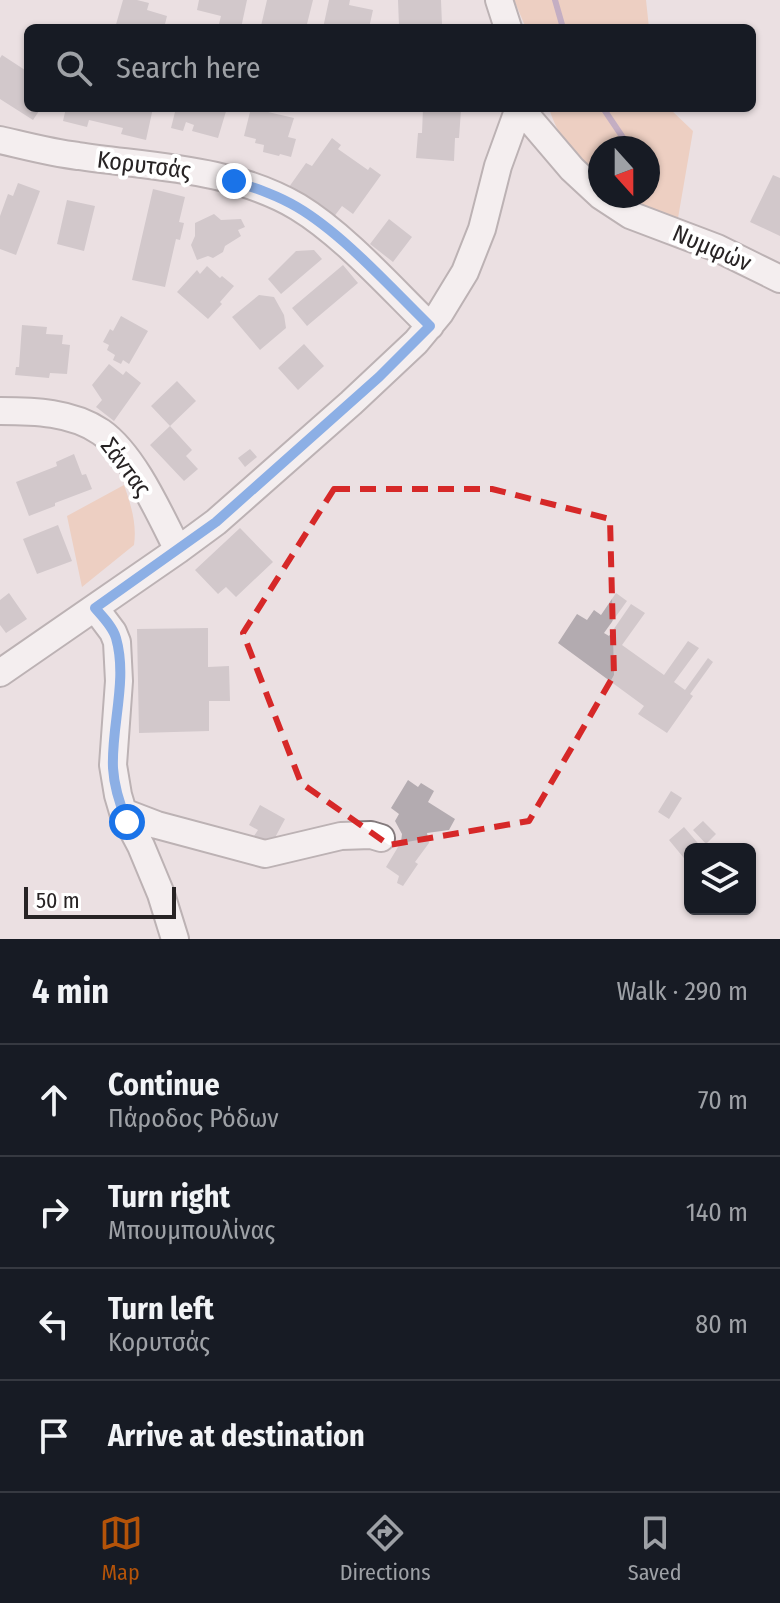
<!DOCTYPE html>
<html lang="en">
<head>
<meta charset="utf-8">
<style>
	body { margin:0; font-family:"Fira Sans Condensed",sans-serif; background:#242831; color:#f1f3f6 }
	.controls { position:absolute; right:24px; bottom:24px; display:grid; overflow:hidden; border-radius:12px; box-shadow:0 2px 6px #0004 }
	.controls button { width:72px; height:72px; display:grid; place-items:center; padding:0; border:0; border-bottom:2px solid #363941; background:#171b24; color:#f1f3f6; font:40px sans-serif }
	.compass { position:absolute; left:588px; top:136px; width:72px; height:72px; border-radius:50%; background:#171b24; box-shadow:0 2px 6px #0004; rotate:159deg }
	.scale { position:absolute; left:24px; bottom:20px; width:152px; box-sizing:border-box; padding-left:8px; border:4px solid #272324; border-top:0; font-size:22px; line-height:28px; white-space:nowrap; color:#272324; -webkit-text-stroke:6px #fff; paint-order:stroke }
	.stop { position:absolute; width:24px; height:24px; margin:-18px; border:6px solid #1a73e8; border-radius:50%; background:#fff }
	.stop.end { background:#1a73e8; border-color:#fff; box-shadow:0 2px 8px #0008 }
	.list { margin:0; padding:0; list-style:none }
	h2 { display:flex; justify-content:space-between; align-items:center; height:104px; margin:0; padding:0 32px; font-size:34px }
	h2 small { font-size:26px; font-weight:400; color:#9ea1a6 }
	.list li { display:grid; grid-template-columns:52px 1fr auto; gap:24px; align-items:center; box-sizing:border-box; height:112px; padding:0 32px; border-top:2px solid #363941 }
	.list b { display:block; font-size:30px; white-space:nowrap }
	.list p { margin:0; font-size:26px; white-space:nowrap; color:#9ea1a6 }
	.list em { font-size:26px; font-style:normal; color:#9ea1a6 }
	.icon { flex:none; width:44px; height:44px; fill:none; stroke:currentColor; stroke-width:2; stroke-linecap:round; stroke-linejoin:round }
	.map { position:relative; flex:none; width:780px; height:939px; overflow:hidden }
	.search { position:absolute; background:#171b24; box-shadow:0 2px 6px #0004; left:24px; right:24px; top:24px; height:88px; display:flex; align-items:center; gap:20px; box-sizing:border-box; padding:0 28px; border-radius:12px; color:#9ea1a6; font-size:30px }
	.sheet { height:552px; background:#171b24 }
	nav { display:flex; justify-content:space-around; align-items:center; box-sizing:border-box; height:112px; border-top:2px solid #363941; background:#171b24; font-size:22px; color:#9ea1a6 }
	nav a { display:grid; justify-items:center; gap:4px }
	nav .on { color:#b45309 }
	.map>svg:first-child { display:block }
	.green { fill:#efba9b }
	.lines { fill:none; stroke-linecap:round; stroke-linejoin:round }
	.stream { stroke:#94729d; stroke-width:6 }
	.building { fill:#b3abb0 }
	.minor-casing { stroke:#837a7c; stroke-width:30 }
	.minor { stroke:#fff; stroke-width:26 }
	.route { stroke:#1a73e8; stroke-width:10 }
	.marked { fill:none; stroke:#d62828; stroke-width:6; stroke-dasharray:16 10; stroke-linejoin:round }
	.labels { text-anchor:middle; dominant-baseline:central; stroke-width:8; stroke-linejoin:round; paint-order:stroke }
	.street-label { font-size:24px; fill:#272324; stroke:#fff }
</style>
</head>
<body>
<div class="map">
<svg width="780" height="939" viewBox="0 0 780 939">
	<rect width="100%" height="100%" fill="#ebe0e2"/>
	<path class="green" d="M514,0H646L649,28H526Z
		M549,108H669L693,131L678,218L645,209L623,196H648V148H600V179C578,161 557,136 549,108Z
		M124,485C131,505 137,524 134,545L82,587L67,516Z"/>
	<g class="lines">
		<path class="stream" d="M555,0L563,28
			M603,108L630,148"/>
	</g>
	<path class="building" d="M123,0H137L149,3L147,10L167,16L164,28H115Z
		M199,0H247L241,28L219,24L221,16L197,10Z
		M267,0H313L306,28H271L261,26Z
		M329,0H350L349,5L373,10L369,28H323Z
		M398,0H441L442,25L451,24L452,28H407V26H399Z
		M2,55L28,72V108H41L33,120L0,99V58Z
		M66,108H153L146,140L121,134L123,128L89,120L87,127L63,121Z
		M176,108H227L218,138L192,131L194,125L186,122L183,131L171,128Z
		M251,108L294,118L288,137L296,139L291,157L280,154L279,156L263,152L264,145L255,143L256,139L244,136Z
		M423,108H457V110H461L459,138H455L454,161L416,158L418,133H422Z
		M332,138L341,145L338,149L368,170L370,167L381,175L353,214L342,206L333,218L289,187L306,163L312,166Z
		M773,175L780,178V236L750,222Z
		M18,183L40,191L16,255L0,249V216L8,194L13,196Z
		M153,189L185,197L179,222L184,223L180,240L176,239L165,287L132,280Z
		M67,200L95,206L84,251L57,244Z
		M214,214L221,220L241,219L245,227L238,230L241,236L225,246L223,252L213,258L208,256L197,260L191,245L195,236V223Z
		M389,219L412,237L393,262L370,244Z
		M314,250L322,259L281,294L268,279L296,251Z
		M343,265L358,283L307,326L292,308Z
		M207,266L220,278L222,276L234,286L220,302L222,304L208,319L177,292L197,270L200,274Z
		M259,295L274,297L284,315L286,328L260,350L232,317Z
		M121,316L148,331L129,364L123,360L121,364L113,360L115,355L107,350L109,345L103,342L110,329L113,331Z
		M22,325L47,327L46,334L63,335L62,344L70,345L67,374L50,373L49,378L15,375L16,367H19Z
		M304,344L324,366L298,390L278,368Z
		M109,364L123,375L126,371L141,383L114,421L96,407L102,400L92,385Z
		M177,381L196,401L170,426L151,406Z
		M170,426L192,450L186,456L198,469L184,481L150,445Z
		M250,449L257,457L245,467L238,458Z
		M74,454L82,475L86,474L92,489L55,503V506L29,516L16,482L57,466L56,462Z
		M58,525L72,561L37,574L23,539Z
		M240,528L273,562L236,597L226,587L218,594L195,570Z
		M9,593L27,619L6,633L0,625V600Z
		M616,593L627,601L604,633L609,636L631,604L645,613L622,645L664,675L688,641L699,648L674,682L685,690L708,658L713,662L690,694L693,696L667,733L638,714L644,706L558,643L577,614L587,620L594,610L601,615Z
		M208,628V667L229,666L230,701H209V731L139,733L137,629Z
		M408,780L418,787L421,783L434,791L428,802L455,819L449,830L427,833L429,843L415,862L418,864L403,886L397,883L399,876L386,867L401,842L402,834L395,821L399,814L391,808Z
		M671,791L682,798L669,819L658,812Z
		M260,805L285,819L271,845L254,836L258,830L249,825Z
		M703,821L716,834L706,844L693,830Z
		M684,827L703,849H690V861L688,863L669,840Z"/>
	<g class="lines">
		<defs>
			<path id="minor" d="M499,0L508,28
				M520,108L572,169L600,195
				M0,140C26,146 52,153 78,156C152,167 232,168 298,207C344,235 391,288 430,326
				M601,196L630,215L717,248L780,279
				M0,411C34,411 72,412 101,432C134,455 160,515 178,550
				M95,608L113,632L117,642L119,681L113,765L118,795L123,812L141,846L161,894L175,939
				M0,673L178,550L216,522L351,403L416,342L440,313L465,272L482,229L498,166L519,108
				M123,812L157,825L265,854L341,836L371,835L381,838"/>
		</defs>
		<use href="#minor" class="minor-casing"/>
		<use href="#minor" class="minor"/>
	</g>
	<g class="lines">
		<path class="route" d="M127,822C120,805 114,786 113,768C111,726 128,680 116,638C113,627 103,617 95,608L216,522L379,377L430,326C391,288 343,234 297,207C277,195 255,188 234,181"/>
	</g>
	<path d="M0 0H780V939H0ZM334,489H492L610,519L614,675L529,821L389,845L301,783L243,633Z" fill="#ebe0e2" fill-opacity=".55" fill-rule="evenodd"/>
	<path class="marked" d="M334,489H492L610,519L614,675L529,821L389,845L301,783L243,633Z"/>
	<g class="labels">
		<g class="street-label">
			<text transform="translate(144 165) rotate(7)">Κορυτσάς</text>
			<text transform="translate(712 248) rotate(23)">Νυμφών</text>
			<text transform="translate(126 467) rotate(53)">Σάντας</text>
		</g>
	</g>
</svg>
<div class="controls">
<button><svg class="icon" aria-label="layers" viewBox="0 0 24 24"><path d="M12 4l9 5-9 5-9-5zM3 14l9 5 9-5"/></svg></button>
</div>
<svg class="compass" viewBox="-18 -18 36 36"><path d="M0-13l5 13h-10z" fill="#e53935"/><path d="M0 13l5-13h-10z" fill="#9ea1a6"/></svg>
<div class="scale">50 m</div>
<div class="stop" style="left:127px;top:822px"></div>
<div class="stop end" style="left:234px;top:181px"></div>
<div class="search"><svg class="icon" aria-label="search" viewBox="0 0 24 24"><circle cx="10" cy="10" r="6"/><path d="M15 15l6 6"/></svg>Search here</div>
</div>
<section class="sheet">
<h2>4 min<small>Walk · 290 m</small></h2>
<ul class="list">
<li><svg class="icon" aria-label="ahead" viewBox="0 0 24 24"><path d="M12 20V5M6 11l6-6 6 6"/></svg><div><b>Continue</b><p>Πάροδος Ρόδων</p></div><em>70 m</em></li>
<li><svg class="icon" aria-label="right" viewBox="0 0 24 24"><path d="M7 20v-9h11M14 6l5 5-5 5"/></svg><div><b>Turn right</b><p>Μπουμπουλίνας</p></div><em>140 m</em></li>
<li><svg class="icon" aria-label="left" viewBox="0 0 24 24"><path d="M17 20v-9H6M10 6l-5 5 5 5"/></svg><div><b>Turn left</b><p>Κορυτσάς</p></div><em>80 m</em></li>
<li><svg class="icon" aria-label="arrive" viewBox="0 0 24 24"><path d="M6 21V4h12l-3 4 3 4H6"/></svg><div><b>Arrive at destination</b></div></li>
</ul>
</section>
<nav>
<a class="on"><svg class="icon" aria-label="map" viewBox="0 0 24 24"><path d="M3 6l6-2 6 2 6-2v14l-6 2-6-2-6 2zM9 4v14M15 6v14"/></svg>Map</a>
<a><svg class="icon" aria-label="directions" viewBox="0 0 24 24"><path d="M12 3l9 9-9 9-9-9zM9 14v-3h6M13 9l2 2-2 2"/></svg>Directions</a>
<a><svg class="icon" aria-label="saved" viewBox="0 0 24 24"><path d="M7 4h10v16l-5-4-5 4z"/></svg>Saved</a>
</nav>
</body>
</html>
